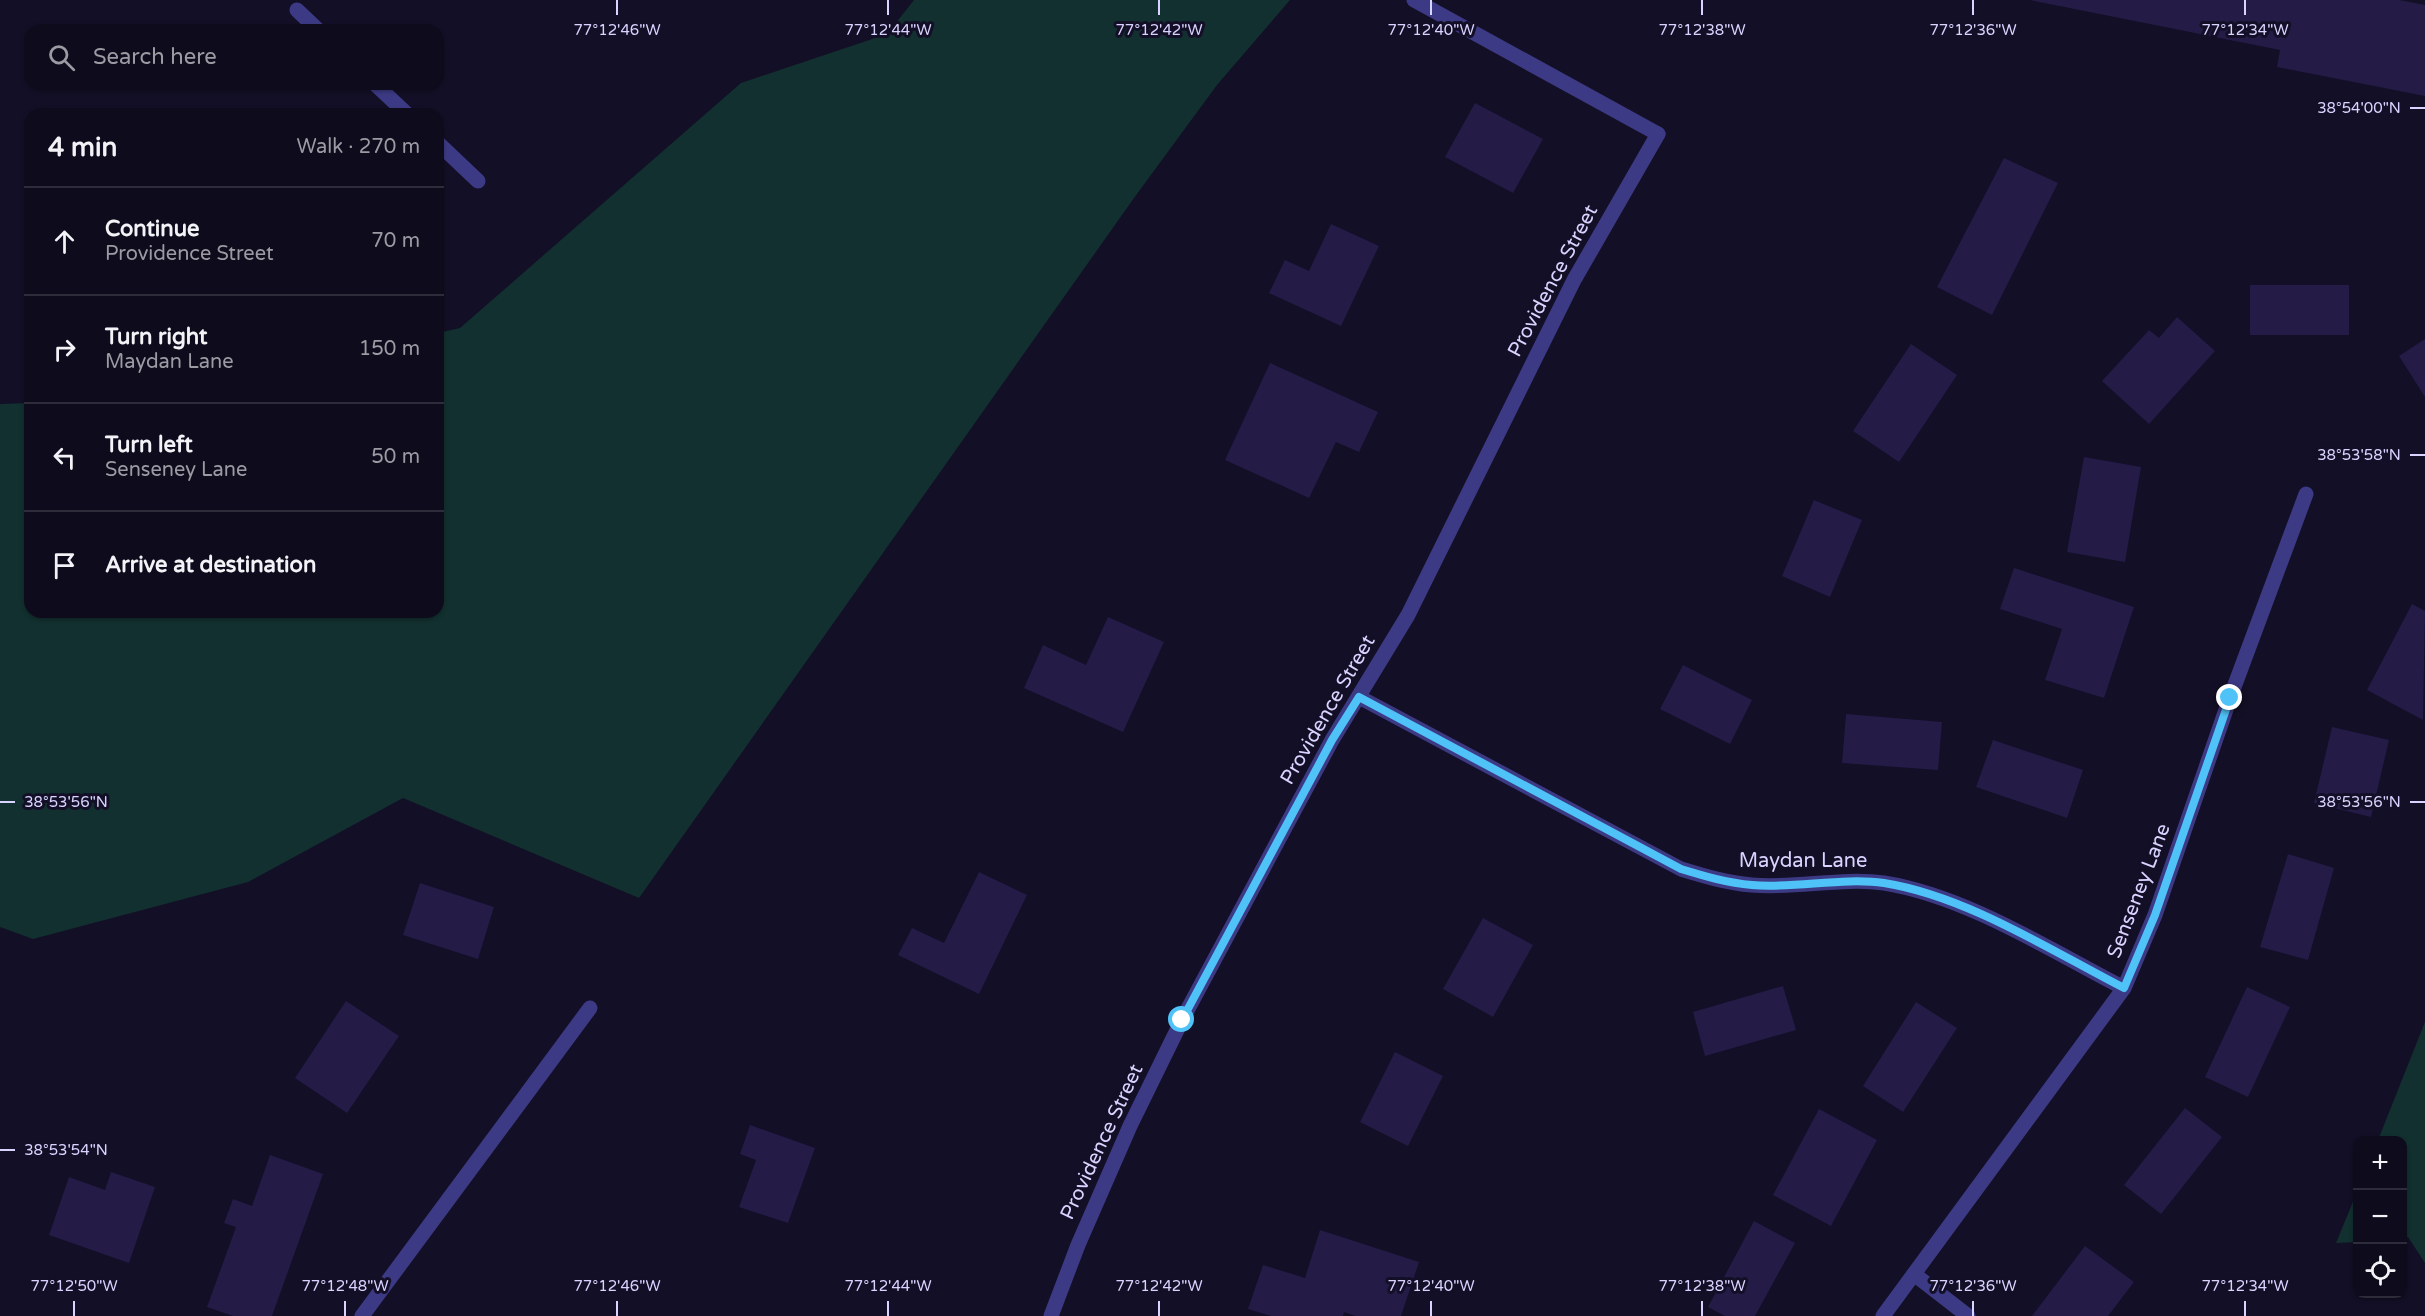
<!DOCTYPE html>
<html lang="en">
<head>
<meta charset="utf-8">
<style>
	body { margin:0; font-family:"Varela Round",sans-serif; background:#1c1929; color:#f1f3f6 }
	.controls { position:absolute; right:18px; bottom:18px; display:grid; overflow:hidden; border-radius:12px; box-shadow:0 2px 4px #0004 }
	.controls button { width:54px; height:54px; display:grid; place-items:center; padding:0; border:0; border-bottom:2px solid #2e2b3b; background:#0e0b1c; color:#f1f3f6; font:30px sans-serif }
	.stop { position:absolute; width:18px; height:18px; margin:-14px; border:4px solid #4fc3f7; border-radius:50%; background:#fff }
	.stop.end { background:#4fc3f7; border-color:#fff; box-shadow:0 2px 6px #0008 }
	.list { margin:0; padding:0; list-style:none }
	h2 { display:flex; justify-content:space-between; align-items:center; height:78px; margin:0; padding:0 24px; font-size:26px }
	h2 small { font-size:20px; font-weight:400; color:#9b9ba3 }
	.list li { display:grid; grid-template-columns:39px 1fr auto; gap:18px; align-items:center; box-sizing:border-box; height:108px; padding:0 24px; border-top:2px solid #2e2b3b }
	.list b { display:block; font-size:22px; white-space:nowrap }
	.list p { margin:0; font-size:20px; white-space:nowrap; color:#9b9ba3 }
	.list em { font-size:20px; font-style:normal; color:#9b9ba3 }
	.icon { flex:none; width:33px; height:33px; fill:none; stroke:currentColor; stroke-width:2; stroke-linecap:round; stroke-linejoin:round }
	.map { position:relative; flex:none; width:2425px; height:1316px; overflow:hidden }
	.search { position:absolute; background:#0e0b1c; box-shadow:0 2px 4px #0004; left:24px; top:24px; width:420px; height:66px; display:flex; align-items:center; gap:15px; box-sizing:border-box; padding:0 21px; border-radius:18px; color:#9b9ba3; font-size:22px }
	.panel { position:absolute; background:#0e0b1c; box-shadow:0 2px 4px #0004; left:24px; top:108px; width:420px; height:510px; border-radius:18px }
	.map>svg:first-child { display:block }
	.green { fill:#12302f }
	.building { fill:#241b47 }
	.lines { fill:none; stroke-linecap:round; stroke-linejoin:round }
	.lane { stroke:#3d3a85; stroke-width:15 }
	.street { stroke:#3d3a85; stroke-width:15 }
	.route { stroke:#4fc3f7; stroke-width:8 }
	.ticks { fill:none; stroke:#d9d4ff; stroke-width:2 }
	.labels { text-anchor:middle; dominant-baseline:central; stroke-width:6; stroke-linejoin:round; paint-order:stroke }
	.street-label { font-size:20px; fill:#d9d4ff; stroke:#130f26 }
	.ticks-label { font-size:15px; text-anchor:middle; fill:#d9d4ff; stroke:#130f26; stroke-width:6; stroke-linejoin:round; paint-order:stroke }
</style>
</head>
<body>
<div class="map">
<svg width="2425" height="1316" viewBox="0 0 2425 1316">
	<rect width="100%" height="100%" fill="#130f26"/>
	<path class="green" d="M914,0H1290L1217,85L1134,198L639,898L403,798L248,882L33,939L0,927V404L30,403V612H438V333L460,328L741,83L887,34Z
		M2425,1022V1263L2408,1237L2403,1238L2402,1140H2378Z
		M2357,1192V1242L2336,1243Z"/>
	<path class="building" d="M2030,0H2399L2425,5V96L2277,67L2280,50Z
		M1475,103L1543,139L1513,193L1445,157Z
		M2004,158L2058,183L1992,315L1937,287Z
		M1331,224L1379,246L1341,326L1269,293L1285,260L1309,271Z
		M2250,285H2349V335H2250Z
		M2177,317L2215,351L2149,424L2102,381L2149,330L2159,338Z
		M2425,339V397L2399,356Z
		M1911,344L1957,375L1899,462L1853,431Z
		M1270,363L1378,412L1359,452L1336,442L1309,498L1225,460Z
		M2084,457L2141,467L2125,562L2067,552Z
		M1814,500L1862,520L1830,597L1782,576Z
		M2014,568L2134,607L2104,698L2045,680L2062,629L2000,609Z
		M2412,604L2425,611L2423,720L2367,690Z
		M1108,617L1164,642L1123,732L1024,688L1043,645L1086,665Z
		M1683,665L1752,700L1730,744L1660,709Z
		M1846,714L1942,722L1938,770L1842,763Z
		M2332,727L2389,740L2371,817L2314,803Z
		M1993,740L2083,770L2067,818L1976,787Z
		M2288,854L2334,868L2308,960L2260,947Z
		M979,872L1027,895L979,994L898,955L912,928L944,943Z
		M420,883L494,907L478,959L403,935Z
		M1483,918L1533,945L1493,1017L1443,989Z
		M1783,986L1796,1030L1705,1056L1693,1012Z
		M2247,987L2290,1007L2248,1097L2205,1077Z
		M346,1001L399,1036L347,1113L295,1078Z
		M1916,1002L1957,1028L1903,1112L1863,1086Z
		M1395,1052L1443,1076L1408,1146L1360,1122Z
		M2185,1108L2222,1137L2161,1214L2124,1185Z
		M1819,1109L1877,1140L1831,1226L1773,1195Z
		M750,1125L815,1148L788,1223L739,1207L756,1160L740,1154Z
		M270,1155L323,1174L272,1316H233L207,1307L236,1227L224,1223L233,1199L252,1206Z
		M111,1172L155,1187L129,1263L49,1235L69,1177L105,1190Z
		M1754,1221L1795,1243L1755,1316H1725L1708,1307Z
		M1320,1230L1419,1262L1401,1316H1356L1344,1312L1343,1316H1271L1248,1309L1263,1265L1305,1278Z
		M2085,1246L2134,1282L2108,1316H2032Z"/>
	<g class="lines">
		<path class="lane" d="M1414,0L1658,134
			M297,10L318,30
			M375,84L407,114
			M438,143L478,181
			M1914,1274L1968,1316"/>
		<path class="street" d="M1359,697L1681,869C1704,876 1727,883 1752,885C1795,889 1841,877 1884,883C1966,896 2050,950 2124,988
			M362,1316L590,1008
			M1051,1316L1078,1245L1130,1126L1182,1020L1332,740L1408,615L1574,280L1658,134
			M1883,1316L2124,988L2155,915L2230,698L2306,494"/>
	</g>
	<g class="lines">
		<path class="route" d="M1182,1020L1332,740L1359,697L1681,869C1704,876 1727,883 1752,885C1794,889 1842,877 1884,883C1966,896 2050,950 2124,988L2155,915L2230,698"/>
	</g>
	<path class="ticks" d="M617,0V15M888,0V15M1159,0V15M1431,0V15M1702,0V15M1973,0V15M2245,0V15M2410,108H2425M2410,455H2425M0,802H15M2410,802H2425M0,1150H15M74,1301V1316M345,1301V1316M617,1301V1316M888,1301V1316M1159,1301V1316M1431,1301V1316M1702,1301V1316M1973,1301V1316M2245,1301V1316"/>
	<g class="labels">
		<g class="street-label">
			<text transform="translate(1553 281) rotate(-62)">Providence Street</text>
			<text transform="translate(1328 710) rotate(-60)">Providence Street</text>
			<text x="1803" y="861">Maydan Lane</text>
			<text transform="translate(2139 891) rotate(-69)">Senseney Lane</text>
			<text transform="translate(1102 1142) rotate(-65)">Providence Street</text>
		</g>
	</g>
	<g class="ticks-label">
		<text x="617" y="35">77°12'46"W</text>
		<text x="888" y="35">77°12'44"W</text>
		<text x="1159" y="35">77°12'42"W</text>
		<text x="1431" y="35">77°12'40"W</text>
		<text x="1702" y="35">77°12'38"W</text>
		<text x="1973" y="35">77°12'36"W</text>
		<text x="2245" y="35">77°12'34"W</text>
		<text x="2359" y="113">38°54'00"N</text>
		<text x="2359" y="460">38°53'58"N</text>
		<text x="66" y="807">38°53'56"N</text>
		<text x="2359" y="807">38°53'56"N</text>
		<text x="66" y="1155">38°53'54"N</text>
		<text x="74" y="1291">77°12'50"W</text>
		<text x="345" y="1291">77°12'48"W</text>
		<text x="617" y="1291">77°12'46"W</text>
		<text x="888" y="1291">77°12'44"W</text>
		<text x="1159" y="1291">77°12'42"W</text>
		<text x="1431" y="1291">77°12'40"W</text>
		<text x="1702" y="1291">77°12'38"W</text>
		<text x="1973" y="1291">77°12'36"W</text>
		<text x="2245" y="1291">77°12'34"W</text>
	</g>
</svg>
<div class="controls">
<button>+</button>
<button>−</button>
<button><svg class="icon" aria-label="locate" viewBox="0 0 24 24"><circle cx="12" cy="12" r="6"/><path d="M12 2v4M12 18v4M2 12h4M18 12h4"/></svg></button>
</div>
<div class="stop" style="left:1182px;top:1020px"></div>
<div class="stop end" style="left:2230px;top:698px"></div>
<div class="search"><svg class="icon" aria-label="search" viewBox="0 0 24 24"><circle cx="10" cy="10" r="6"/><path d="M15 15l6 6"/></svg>Search here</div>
<section class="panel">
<h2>4 min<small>Walk · 270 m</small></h2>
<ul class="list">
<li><svg class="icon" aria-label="ahead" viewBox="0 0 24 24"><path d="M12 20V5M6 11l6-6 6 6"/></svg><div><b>Continue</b><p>Providence Street</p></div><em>70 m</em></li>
<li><svg class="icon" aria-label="right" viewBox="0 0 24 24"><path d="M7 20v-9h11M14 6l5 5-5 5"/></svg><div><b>Turn right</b><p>Maydan Lane</p></div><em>150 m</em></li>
<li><svg class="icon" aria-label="left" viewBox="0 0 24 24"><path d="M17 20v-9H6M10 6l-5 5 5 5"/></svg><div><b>Turn left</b><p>Senseney Lane</p></div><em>50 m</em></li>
<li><svg class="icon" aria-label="arrive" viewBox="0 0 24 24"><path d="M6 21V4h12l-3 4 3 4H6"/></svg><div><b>Arrive at destination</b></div></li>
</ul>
</section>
</div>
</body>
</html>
